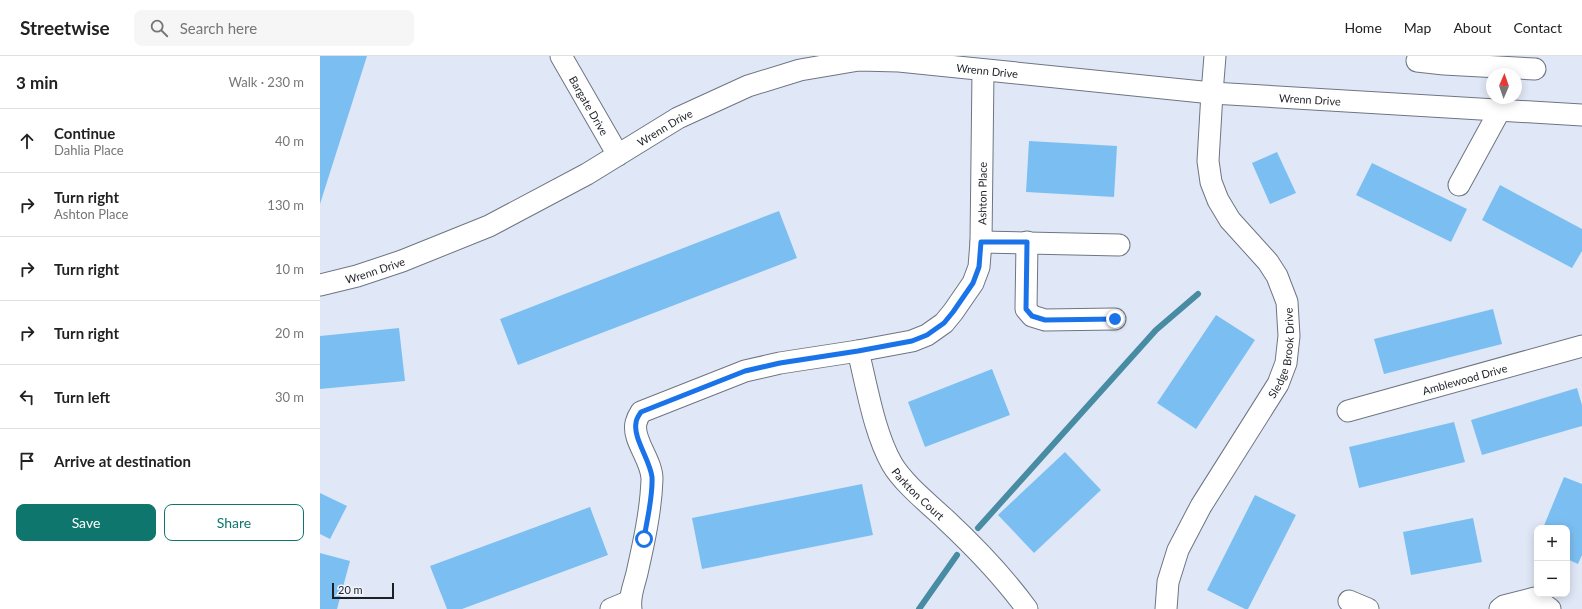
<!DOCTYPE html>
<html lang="en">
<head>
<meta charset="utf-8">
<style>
	body { margin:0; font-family:Lato,sans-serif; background:#f6f6f6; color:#222 }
	.controls { position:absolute; right:12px; bottom:12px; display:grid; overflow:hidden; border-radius:8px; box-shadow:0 2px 10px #0003 }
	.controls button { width:36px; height:36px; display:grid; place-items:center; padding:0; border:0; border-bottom:1px solid #e0e0e0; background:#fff; color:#222; font:20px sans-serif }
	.compass { position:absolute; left:1166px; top:12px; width:36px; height:36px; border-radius:50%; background:#fff; box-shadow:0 2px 10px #0003; rotate:2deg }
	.scale { position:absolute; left:12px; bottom:10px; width:62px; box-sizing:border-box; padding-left:4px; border:2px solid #1d2025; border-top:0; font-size:11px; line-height:14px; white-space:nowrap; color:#1d2025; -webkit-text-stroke:3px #f0f5fe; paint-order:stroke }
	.stop { position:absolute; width:12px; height:12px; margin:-9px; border:3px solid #1a73e8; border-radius:50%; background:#fff }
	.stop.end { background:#1a73e8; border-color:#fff; box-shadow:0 1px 4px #0008 }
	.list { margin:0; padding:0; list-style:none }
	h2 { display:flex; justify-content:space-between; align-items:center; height:52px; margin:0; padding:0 16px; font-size:17px }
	h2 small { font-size:13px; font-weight:400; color:#767676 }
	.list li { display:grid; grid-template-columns:26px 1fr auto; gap:12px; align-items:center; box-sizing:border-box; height:64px; padding:0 16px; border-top:1px solid #e0e0e0 }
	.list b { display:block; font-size:15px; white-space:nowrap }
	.list p { margin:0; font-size:13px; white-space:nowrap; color:#767676 }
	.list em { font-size:13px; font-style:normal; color:#767676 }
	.actions { display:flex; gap:8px; padding:12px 16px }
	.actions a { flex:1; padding:9px 0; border:1px solid #0f766e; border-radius:8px; text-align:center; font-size:14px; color:#0f766e }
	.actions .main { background:#0f766e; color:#fff }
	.icon { flex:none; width:22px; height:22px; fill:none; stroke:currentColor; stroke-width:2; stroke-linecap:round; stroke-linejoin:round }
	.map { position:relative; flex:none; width:1262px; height:553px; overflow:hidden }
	header { display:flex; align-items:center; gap:24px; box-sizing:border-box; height:56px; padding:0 20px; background:#fff; border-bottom:1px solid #e0e0e0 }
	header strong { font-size:19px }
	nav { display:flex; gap:22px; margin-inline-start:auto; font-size:14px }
	.search { width:280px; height:36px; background:#f6f6f6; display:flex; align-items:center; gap:10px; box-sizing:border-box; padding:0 14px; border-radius:8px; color:#767676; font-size:15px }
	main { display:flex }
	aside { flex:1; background:#fff }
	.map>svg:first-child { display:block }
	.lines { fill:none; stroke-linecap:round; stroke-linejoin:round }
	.stream { stroke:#488ca3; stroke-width:6 }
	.building { fill:#7bbff2 }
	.minor-casing { stroke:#6e7582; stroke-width:23 }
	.minor { stroke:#fff; stroke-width:21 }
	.route { stroke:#1a73e8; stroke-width:5 }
	.labels { text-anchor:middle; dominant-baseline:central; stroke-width:3.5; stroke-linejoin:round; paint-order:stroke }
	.street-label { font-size:11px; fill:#1d2025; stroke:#f0f5fe }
</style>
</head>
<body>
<header>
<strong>Streetwise</strong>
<div class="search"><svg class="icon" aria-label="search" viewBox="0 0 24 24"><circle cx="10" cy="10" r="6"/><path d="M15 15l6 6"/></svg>Search here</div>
<nav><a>Home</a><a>Map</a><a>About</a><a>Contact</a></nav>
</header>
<main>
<aside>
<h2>3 min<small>Walk · 230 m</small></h2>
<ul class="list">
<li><svg class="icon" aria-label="ahead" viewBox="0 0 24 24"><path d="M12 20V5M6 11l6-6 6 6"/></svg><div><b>Continue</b><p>Dahlia Place</p></div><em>40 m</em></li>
<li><svg class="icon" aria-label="right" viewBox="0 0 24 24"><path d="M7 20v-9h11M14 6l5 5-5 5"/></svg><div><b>Turn right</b><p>Ashton Place</p></div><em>130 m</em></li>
<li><svg class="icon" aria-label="right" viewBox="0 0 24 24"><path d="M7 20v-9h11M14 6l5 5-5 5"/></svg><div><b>Turn right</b></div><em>10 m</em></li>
<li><svg class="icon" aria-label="right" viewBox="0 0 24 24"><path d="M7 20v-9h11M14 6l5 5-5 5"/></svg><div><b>Turn right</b></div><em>20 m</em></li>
<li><svg class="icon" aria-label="left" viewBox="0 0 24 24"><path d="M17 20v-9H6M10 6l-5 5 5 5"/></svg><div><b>Turn left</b></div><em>30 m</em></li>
<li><svg class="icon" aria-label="arrive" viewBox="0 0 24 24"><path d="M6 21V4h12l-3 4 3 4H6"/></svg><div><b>Arrive at destination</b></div></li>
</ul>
<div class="actions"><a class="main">Save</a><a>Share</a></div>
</aside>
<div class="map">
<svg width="1262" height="553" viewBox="0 0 1262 553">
	<rect width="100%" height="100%" fill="#e0e8f7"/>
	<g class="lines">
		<path class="stream" d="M658,472L836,274L878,238
			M599,553L637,499"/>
	</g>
	<path class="building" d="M0,0H47L0,148Z
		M709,85L797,90L794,141L706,136Z
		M957,96L976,137L950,148L932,107Z
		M1052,107L1147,153L1131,186L1036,139Z
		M1180,129L1262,173V195L1252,212L1162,164Z
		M459,155L477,202L198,309L180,263Z
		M1173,253L1182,288L1064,318L1054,283Z
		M896,259L935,284L876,373L837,347Z
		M79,272L85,325L0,333V280Z
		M672,313L690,359L605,391L588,346Z
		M1257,332L1262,349V370L1162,399L1151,364Z
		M1134,366L1145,406L1039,432L1029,391Z
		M745,396L781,434L714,497L678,459Z
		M1244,421L1262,428V499L1258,508L1247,503V472H1223Z
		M542,428L553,479L382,513L372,462Z
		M0,437L27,450L10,483L0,478Z
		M935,439L976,459L928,553H925L887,534Z
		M270,451L288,499L142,553H127L110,510Z
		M1153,462L1162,506L1091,519L1083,476Z
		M0,497L30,505L17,553H0Z"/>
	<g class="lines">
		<defs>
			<g id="minor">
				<path id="s1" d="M241,0L298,99"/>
				<path d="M1097,5L1124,8L1215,13"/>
				<path d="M1139,129L1180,54"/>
				<path d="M661,186L799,189"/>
				<path d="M707,186L706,253L712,260L725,264L795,263"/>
				<path id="s2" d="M0,229L37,220L82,205L169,170L267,118L358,62L428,30L480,14L539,4L579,5L892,37L1262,59"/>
				<path id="s3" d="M538,295C547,331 554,376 572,408C583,427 609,448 625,463C655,491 683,520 707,553"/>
				<path id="s4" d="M1028,355L1262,290"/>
				<path d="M1029,545L1048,553"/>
				<path d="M291,553L310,545"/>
				<path id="s5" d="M311,553C309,540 314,530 317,517C324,486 331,454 332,423C332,404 312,384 316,367C317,363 319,359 321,356L425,315L460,307L538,295L592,285L607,279L624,267L633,256L653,227L659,211L661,186L663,15"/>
				<path id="s6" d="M846,553L848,526L858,494L881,450L958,328L966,307L969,280L967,246L957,220L948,206L910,164L898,144L891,126L888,105L892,37L895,0"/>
				<path d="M1180,553L1184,550L1215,542L1230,553"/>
			</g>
		</defs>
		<use href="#minor" class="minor-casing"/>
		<use href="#minor" class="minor"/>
	</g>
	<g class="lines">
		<path class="route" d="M324,483C327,463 333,441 332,421C330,404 313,382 316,367C316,363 319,359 321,356L425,315L460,307L538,295L592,285L607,279L624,267L633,256L653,227L659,211L661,186H707L706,253L712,260L725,264L795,263"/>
	</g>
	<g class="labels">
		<g class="street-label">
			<text stroke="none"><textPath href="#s2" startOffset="717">Wrenn Drive</textPath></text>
			<text stroke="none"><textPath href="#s2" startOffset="1041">Wrenn Drive</textPath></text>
			<text stroke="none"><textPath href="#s1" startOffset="57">Bargate Drive</textPath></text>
			<text stroke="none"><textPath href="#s2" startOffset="381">Wrenn Drive</textPath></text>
			<text stroke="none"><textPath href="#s5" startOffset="662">Ashton Place</textPath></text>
			<text stroke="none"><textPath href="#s2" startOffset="57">Wrenn Drive</textPath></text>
			<text stroke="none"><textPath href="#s6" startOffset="286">Sledge Brook Drive</textPath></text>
			<text stroke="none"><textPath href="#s4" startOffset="121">Amblewood Drive</textPath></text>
			<text stroke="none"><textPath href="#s3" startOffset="158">Parkton Court</textPath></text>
		</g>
	</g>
</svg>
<div class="controls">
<button>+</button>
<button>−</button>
</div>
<svg class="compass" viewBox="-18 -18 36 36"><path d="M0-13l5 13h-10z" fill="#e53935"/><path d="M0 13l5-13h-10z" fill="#767676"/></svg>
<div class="scale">20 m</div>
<div class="stop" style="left:324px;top:483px"></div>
<div class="stop end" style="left:795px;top:263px"></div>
</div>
</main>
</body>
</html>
